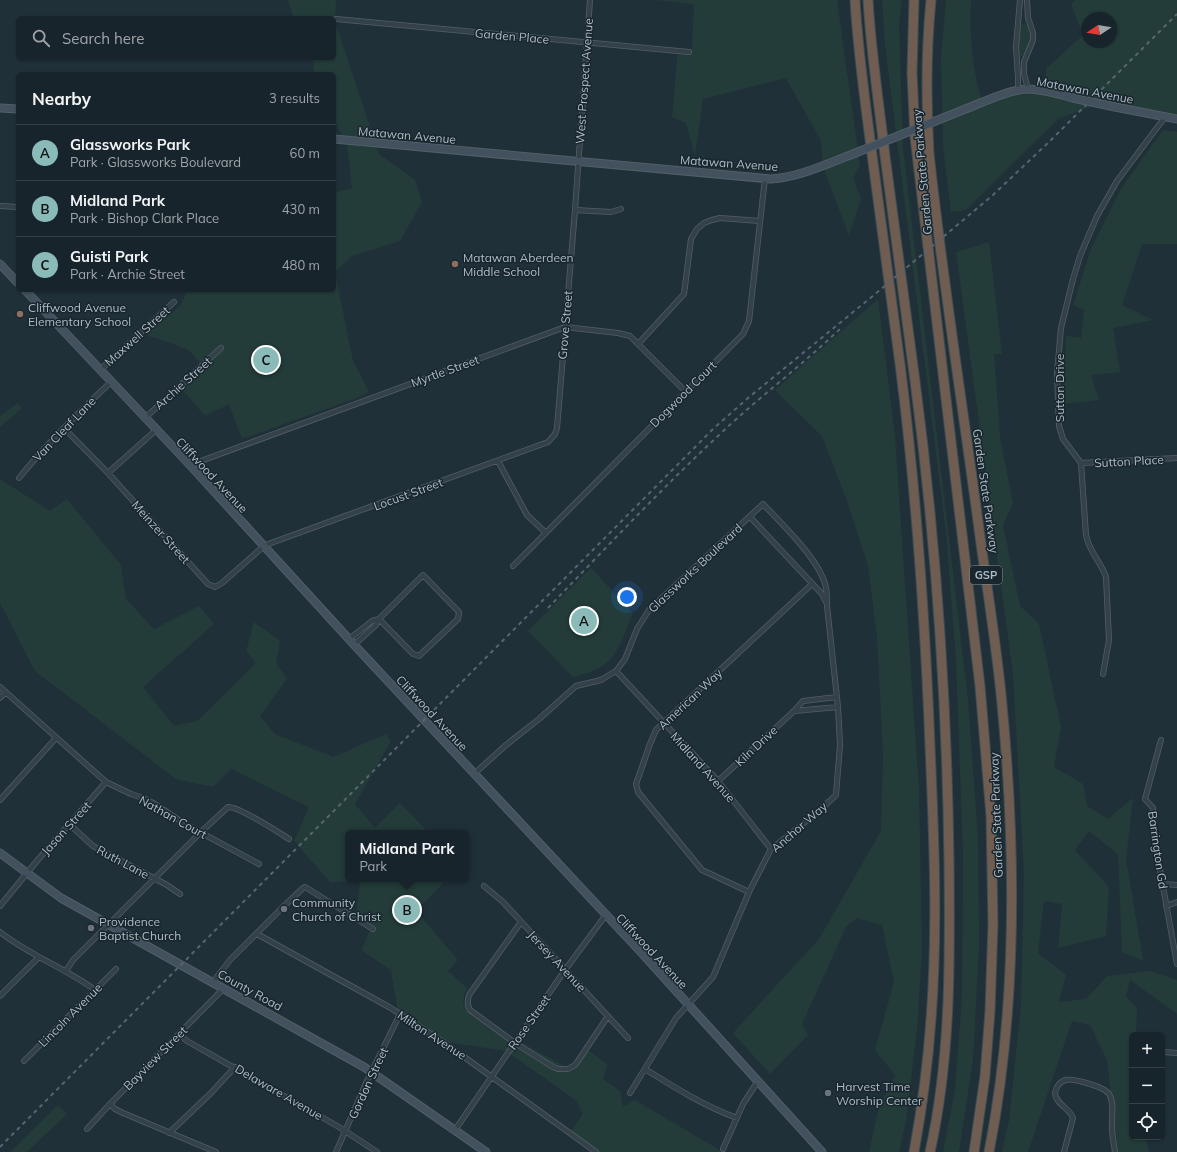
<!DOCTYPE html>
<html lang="en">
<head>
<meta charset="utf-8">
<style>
	body { margin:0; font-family:Mulish,sans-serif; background:#253037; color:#f1f3f6 }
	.controls { position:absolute; right:12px; bottom:12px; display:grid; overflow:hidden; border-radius:6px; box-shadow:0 1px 3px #0004 }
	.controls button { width:36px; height:36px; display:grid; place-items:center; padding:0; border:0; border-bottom:1px solid #364147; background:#18242b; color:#f1f3f6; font:20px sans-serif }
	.compass { position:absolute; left:1081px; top:12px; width:36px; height:36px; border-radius:50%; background:#18242b; box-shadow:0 1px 3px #0004; rotate:258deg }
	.you { position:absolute; left:627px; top:597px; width:14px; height:14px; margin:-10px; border:3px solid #fff; border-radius:50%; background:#1a73e8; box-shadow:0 0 0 6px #1a73e833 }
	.badge { display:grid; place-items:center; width:26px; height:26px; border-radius:50%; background:#8bbbb9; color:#111; font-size:13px; font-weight:700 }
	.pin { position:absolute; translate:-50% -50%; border:2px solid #fff; box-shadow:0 1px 4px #0006 }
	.popup { position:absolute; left:345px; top:830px; width:124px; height:52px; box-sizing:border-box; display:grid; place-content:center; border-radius:6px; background:#18242b; filter:drop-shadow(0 1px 3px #0005); font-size:13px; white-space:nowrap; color:#9fa4a9 }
	.popup b { font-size:15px; color:#f1f3f6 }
	.popup::after { content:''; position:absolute; left:50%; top:100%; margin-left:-8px; border:8px solid transparent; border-top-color:#18242b }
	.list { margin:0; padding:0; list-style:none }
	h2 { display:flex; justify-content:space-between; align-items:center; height:52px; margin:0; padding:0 16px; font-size:17px }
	h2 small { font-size:13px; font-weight:400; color:#9fa4a9 }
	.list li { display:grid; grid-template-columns:26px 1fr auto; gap:12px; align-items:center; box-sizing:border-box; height:56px; padding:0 16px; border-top:1px solid #364147 }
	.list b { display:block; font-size:15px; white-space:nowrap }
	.list p { margin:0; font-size:13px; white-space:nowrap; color:#9fa4a9 }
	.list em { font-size:13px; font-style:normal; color:#9fa4a9 }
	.icon { flex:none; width:22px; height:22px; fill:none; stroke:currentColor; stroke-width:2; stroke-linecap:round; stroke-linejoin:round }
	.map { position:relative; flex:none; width:1177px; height:1152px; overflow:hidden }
	.search { position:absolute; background:#18242b; box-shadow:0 1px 3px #0004; left:16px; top:16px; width:320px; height:44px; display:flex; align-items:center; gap:10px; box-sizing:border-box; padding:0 14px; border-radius:6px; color:#9fa4a9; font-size:15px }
	.panel { position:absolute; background:#18242b; box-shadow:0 1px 3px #0004; left:16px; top:72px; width:320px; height:220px; border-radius:6px }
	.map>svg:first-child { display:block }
	.green { fill:#233c39; fill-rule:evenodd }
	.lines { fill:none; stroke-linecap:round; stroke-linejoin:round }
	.street-casing { stroke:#515f67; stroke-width:6 }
	.secondary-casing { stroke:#515f67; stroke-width:9 }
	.highway-casing { stroke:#3e4c54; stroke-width:11 }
	.street { stroke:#344149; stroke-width:4.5 }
	.secondary { stroke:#42515d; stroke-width:7 }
	.highway { stroke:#705d51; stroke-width:9 }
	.rail { stroke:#566671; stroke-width:2; stroke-dasharray:4 4; stroke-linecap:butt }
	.secondary-bridge-casing { stroke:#515f67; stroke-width:9; stroke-linecap:butt }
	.secondary-bridge { stroke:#42515d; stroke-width:7 }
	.education-dot { fill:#8d6e63; stroke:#19262e; stroke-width:1.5 }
	.worship-dot { fill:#6b7280; stroke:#19262e; stroke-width:1.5 }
	.labels { text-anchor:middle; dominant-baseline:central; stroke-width:3; stroke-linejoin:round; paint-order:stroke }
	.shield { fill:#19262e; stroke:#818f98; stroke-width:1 }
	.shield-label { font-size:11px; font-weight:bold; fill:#aebcc6 }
	.street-label { font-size:12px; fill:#aebcc6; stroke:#19262e }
	.poi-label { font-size:12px; fill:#aebcc6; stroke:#19262e; text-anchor:start }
</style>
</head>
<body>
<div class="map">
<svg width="1177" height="1152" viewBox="0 0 1177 1152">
	<rect width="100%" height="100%" fill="#203039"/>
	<path class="green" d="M288,0H336L335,22L379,154L415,180L422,202L400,241L352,256L335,272L353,361L369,392L354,399L242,439L229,404L205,416L181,388L204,368L190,351L174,344L146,335L181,305L187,290H334V193L352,188L347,142L334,121V74H313L314,62L309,58H334V18H294Z
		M655,0H837L860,165L853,178L861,199L849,235L823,167L821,141L786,78L703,99L695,156L686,123L672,117L678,50L692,49L694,4Z
		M882,0H902L899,24L903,148L968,700L978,837L979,945L973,1060L959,1152H943L955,1090L962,996L963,853L956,660L946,533L885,45Z
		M946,0H971C969,32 972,66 981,98C1003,90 1022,83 1046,86V69L1083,35L1071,4L1075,0H1177V115L1111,109L1096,105L1058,119L966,210L951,212L943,146L941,57ZM1087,18H1111V42H1087Z
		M1024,23L1026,24C1033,33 1032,53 1020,57L1018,54L1020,27Z
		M1163,130L1177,132V244H1142L1122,305L1153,320L1113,328L1120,372L1091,375L1099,400L1063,404L1066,336L1081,338L1084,310L1073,305L1091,249L1122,187Z
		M989,242L1002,354H994L1000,437L1013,503L1003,525L1020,606L1039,624L1061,727L1054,767L1083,784L1087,806L1108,819L1133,798L1126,859L1143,961L1122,952L1118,854L1089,831L1075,850L1109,887L1106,936L1058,948L1062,904L1044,901L1038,953L1066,975L1059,1002L1086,999L1107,976L1150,971L1177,980V1014L1130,980L1126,996L1137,1008L1136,1035H1132V1137H1145L1149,1152H1118L1107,1060L1090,1025L1072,1021L1028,1152H1002L1009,1120L1021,1006L1024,872L1013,674L956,252Z
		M878,299L895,437L919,790L922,949L917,1030L906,1121L899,1152H869L879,1106L895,1075L875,1050L894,982L882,925L857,918L846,927L802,1024L808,1035L770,1074L733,1033L819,939L881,831L883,755L877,636L868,566L847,501L822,436L775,390Z
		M18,403L22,408L0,427V416Z
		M0,479L50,511L67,499L121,565L126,599L154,629L199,606L214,624L143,687L174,726L197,721L256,663L246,651L254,622L280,641L276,663L287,679L260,716L275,734L333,757L386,734L391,741L355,804L375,828L400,803L429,833H348V879H447L421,906L419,914L458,960L448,971L468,989L464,994L463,1005L466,1002C495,1031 533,1049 568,1068L585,1048L607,1064L603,1079L620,1091L623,1107L635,1100L723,1152H596L571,1131L583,1114L577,1101L506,1051L446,1042L398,1012L391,970L361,950L372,926L356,916L360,881L330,882L294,841L309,807L231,769L213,787L176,779L35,671L0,603Z
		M591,568L633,613C617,651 617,667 573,677L528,631Z
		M58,1105L67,1114L27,1152H10Z"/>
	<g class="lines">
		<defs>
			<path id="street" d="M1027,0L1028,18L1033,33V40L1024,62V74L1028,89
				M336,19L689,52
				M1018,90V77L1016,47L1020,0
				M0,206L18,207
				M575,210L611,212L621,209
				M639,343L684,294L691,239L697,229L704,223L712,220L720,218L760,221
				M100,370L174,302
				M145,418L221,348
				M64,428L108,473L208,584L215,587L222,583L264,546L271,543L548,442L555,434L557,428L575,210L590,0
				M498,461L527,515L546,533
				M1081,463L1177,458
				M190,465L565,327L618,333L630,336L685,391
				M108,473L156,430
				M19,478C47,443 79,412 111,382
				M750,517L822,594L827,604
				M513,566L743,334L749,321L765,178
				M349,639L372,621L379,619
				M354,645L376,625L379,619L423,575L459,612L458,619L419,656L413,654L379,619
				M616,671L718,781L771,849
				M1103,674L1109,640L1106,577C1101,562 1089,552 1086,535L1081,463L1063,439L1059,426L1057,373L1061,328L1073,279L1080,256L1097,216L1117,181L1165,117
				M0,687L106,782L131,794L143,798L155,804L185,824L259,864
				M0,698L6,692
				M794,711L803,701L837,697
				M1161,740L1145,799L1153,808L1154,837L1177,964
				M474,774L506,745L539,719L576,686L601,680L616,671L625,659L637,629L649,610L763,504C781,523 812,553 822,576C827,585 827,595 827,606L838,707L840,745L836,795L817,813L771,849L749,892L713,977L676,1018L630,1093
				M718,781L794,711L838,707
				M0,800L56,738
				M69,824L93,846L167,885L180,894
				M1162,884L1177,885
				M484,886L503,902L628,1038
				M749,892L702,870L638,792L636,784L650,744L656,730L812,584
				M0,906L36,862L106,782
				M1166,906L1177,902
				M521,922L469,995C467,1001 467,1005 470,1010L515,1043L553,1067L558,1069H568L575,1065L578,1061L608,1016
				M0,932C29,955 65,968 95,990
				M257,934L389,1007L442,1041L596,1152
				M66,971L73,960L201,832L228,807C238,806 278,832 289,839
				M213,982L230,960L282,908L303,888L305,887L373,929
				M0,996L39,957
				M179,1034L187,1041L339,1127L377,1152
				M1162,1052L1177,1053
				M24,1061L116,969
				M645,1069C674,1087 704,1106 737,1118
				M110,1104L115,1109L123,1113L216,1152
				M87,1129L110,1104L224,988
				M455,1130L565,970L605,916
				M169,1133L210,1094L235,1067
				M723,1149L743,1104L758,1081
				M336,1152L367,1081L400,1014
				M1064,1152L1073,1118C1070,1108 1055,1104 1055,1093C1056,1087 1060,1081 1066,1080C1073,1078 1105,1087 1109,1094C1115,1103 1111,1117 1112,1127C1112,1136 1114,1144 1115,1152"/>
			<path id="secondary" d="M1115,107L1177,119
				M0,108L18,109
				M968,108C985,101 1009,90 1027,89C1043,89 1058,94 1073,98
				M334,139L771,179C800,177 826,164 853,154
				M0,264L18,283
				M25,290L190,465L358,649L639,950L822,1152
				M0,853L61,898L364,1067L486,1152"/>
			<path id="highway" d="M855,0C858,54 866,108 873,162C882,229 891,296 900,364C916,490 925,619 930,746C934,837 938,929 931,1019C928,1064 922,1108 914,1152
				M868,0C871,52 879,104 885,156C895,231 905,306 915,381C936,541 947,701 949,862C950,959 951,1057 930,1152
				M914,0L912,73L915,137L980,686L991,816L993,924L990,1011L985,1076L974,1152
				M931,0C926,51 926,102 929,153C943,284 964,414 981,544C988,594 996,644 1001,694C1016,844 1018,1003 989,1152"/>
		</defs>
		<use href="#street" class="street-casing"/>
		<use href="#secondary" class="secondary-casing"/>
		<use href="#highway" class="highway-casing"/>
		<use href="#street" class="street"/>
		<use href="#secondary" class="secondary"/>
		<use href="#highway" class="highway"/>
		<path class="rail" d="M548,608C604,550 660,490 719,435C758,398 801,366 840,329
			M0,1147L713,429L748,398L874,295L993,195L1048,143L1177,14"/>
		<defs>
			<path id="secondary-bridge" d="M1073,98L1115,107
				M853,154L968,108"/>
		</defs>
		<use href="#secondary-bridge" class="secondary-bridge-casing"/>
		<use href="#secondary-bridge" class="secondary-bridge"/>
	</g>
	<g class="education-dot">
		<circle cx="455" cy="264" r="4"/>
		<circle cx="20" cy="314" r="4"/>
	</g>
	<g class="worship-dot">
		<circle cx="284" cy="909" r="4"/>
		<circle cx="91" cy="928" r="4"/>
		<circle cx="828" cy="1093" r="4"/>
	</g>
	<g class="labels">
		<rect class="shield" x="970" y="566" width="32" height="18" rx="3"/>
		<g class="shield-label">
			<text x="986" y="575">GSP</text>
		</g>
		<g class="street-label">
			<text transform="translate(512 36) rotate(5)">Garden Place</text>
			<text transform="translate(584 81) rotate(-86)">West Prospect Avenue</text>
			<text transform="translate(1085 90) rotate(11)">Matawan Avenue</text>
			<text transform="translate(407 135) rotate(5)">Matawan Avenue</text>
			<text transform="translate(729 163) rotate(4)">Matawan Avenue</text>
			<text transform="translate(922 172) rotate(-95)">Garden State Parkway</text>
			<text transform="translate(565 325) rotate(-85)">Grove Street</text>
			<text transform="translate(137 336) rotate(-42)">Maxwell Street</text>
			<text transform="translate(445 371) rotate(-20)">Myrtle Street</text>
			<text transform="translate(183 383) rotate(-42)">Archie Street</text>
			<text transform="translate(1059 388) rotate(-90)">Sutton Drive</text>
			<text transform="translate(683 394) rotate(-45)">Dogwood Court</text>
			<text transform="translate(64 429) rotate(-46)">Van Cleaf Lane</text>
			<text transform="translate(1129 461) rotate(-3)">Sutton Place</text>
			<text transform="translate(212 475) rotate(47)">Cliffwood Avenue</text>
			<text transform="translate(986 491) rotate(82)">Garden State Parkway</text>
			<text transform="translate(408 494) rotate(-20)">Locust Street</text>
			<text transform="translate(161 532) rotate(48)">Meinzer Street</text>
			<text transform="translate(695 568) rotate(-43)">Glassworks Boulevard</text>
			<text transform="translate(690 699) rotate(-43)">American Way</text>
			<text transform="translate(432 713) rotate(47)">Cliffwood Avenue</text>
			<text transform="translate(756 746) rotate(-43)">Kiln Drive</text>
			<text transform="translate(703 767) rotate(48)">Midland Avenue</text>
			<text transform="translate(996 815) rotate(-92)">Garden State Parkway</text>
			<text transform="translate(173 817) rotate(29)">Nathan Court</text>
			<text transform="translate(799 827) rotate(-41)">Anchor Way</text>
			<text transform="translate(66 828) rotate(-48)">Jason Street</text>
			<text transform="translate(1158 850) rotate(82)">Barrington Gd</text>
			<text transform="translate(123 862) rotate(28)">Ruth Lane</text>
			<text transform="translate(652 951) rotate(47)">Cliffwood Avenue</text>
			<text transform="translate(557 961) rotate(47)">Jersey Avenue</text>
			<text transform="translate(250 990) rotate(29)">County Road</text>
			<text transform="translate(70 1015) rotate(-45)">Lincoln Avenue</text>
			<text transform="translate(529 1022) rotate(-55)">Rose Street</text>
			<text transform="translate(432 1035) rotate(33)">Milton Avenue</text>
			<text transform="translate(155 1058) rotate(-45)">Bayview Street</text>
			<text transform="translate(368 1083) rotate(-65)">Gordon Street</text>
			<text transform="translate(279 1092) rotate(30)">Delaware Avenue</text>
		</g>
		<g class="poi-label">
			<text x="463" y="257">Matawan Aberdeen<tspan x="463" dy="14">Middle School</tspan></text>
			<text x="28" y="307">Cliffwood Avenue<tspan x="28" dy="14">Elementary School</tspan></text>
			<text x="292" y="902">Community<tspan x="292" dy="14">Church of Christ</tspan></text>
			<text x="99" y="921">Providence<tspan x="99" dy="14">Baptist Church</tspan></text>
			<text x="836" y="1086">Harvest Time<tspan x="836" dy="14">Worship Center</tspan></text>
		</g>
	</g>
</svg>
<div class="controls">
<button>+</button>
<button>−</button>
<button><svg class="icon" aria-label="locate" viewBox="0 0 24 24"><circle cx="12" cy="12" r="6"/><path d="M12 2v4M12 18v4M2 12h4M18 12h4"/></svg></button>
</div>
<svg class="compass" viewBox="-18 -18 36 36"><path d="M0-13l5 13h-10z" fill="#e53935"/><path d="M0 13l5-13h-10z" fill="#9fa4a9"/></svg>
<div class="you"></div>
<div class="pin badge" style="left:584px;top:621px">A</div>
<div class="pin badge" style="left:407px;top:910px">B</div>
<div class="popup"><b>Midland Park</b>Park</div>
<div class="pin badge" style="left:266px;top:360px">C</div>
<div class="search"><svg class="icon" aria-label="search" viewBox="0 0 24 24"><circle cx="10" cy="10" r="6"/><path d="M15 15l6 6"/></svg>Search here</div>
<section class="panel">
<h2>Nearby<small>3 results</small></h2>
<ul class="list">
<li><span class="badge">A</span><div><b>Glassworks Park</b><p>Park · Glassworks Boulevard</p></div><em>60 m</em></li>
<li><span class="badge">B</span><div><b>Midland Park</b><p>Park · Bishop Clark Place</p></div><em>430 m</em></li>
<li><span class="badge">C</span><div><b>Guisti Park</b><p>Park · Archie Street</p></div><em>480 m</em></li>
</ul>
</section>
</div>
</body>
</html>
